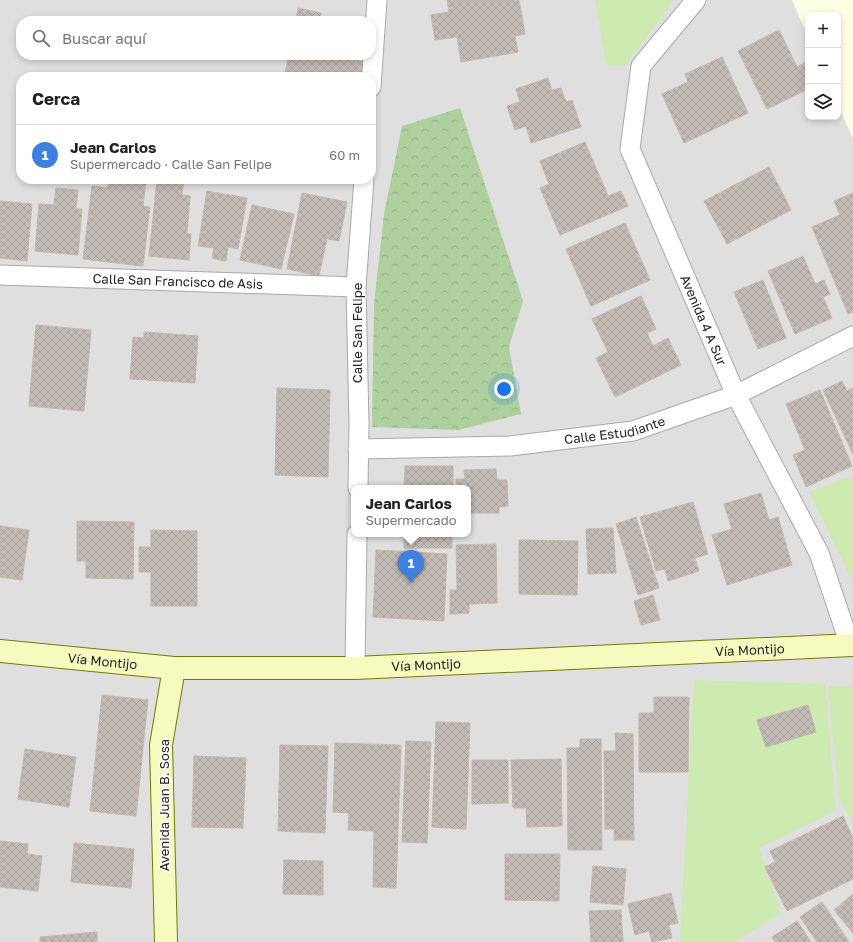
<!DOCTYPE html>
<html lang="es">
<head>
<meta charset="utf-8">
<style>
	body { margin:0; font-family:"Golos Text",sans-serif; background:#f2f2f2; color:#202124 }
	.controls { position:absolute; right:12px; top:12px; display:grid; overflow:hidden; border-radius:8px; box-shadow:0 2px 6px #0003 }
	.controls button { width:36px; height:36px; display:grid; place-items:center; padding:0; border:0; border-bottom:1px solid #e0e0e0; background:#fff; color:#202124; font:20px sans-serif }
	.you { position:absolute; left:504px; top:389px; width:14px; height:14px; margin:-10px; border:3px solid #fff; border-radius:50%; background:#1a73e8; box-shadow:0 0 0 6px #1a73e833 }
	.badge { display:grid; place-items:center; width:26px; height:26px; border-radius:50%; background:#d20102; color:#fff; font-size:13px; font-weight:700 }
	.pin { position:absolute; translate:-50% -33px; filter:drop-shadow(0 1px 2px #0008) }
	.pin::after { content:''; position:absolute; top:21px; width:14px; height:12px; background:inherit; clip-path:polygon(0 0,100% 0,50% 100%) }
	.popup { position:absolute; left:351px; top:485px; width:120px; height:52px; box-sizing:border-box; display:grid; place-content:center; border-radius:8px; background:#fff; filter:drop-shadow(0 1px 3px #0005); font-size:13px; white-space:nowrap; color:#757577 }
	.popup b { font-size:15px; color:#202124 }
	.popup::after { content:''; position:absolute; left:50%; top:100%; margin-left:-8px; border:8px solid transparent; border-top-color:#fff }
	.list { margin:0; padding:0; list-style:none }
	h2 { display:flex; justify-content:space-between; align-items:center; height:52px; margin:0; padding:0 16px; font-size:17px }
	h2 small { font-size:13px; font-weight:400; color:#757577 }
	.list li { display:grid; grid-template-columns:26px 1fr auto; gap:12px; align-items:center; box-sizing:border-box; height:60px; padding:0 16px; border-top:1px solid #e0e0e0 }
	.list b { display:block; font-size:15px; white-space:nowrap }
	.list p { margin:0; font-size:13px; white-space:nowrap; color:#757577 }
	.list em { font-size:13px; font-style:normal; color:#757577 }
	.icon { flex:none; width:22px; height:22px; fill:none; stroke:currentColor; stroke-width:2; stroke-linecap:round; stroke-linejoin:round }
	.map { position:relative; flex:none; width:853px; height:942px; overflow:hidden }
	.search { position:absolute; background:#fff; box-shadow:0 2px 6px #0003; left:16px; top:16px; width:360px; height:44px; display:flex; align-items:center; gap:10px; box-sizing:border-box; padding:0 14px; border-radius:16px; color:#757577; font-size:15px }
	.panel { position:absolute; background:#fff; box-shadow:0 2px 6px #0003; left:16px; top:72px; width:360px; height:112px; border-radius:16px }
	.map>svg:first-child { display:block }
	.residential { fill:#e0dfdf; fill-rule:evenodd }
	.education { fill:#ffffe4 }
	.grass { fill:#cdeab0 }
	.forest { fill:url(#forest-crowns) }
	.building { fill:url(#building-cross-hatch); stroke:#c4b6ab }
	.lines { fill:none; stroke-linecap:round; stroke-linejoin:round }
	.street-casing { stroke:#a9a9a9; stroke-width:21 }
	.secondary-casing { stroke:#6f7c06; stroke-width:24 }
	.street { stroke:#fff; stroke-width:19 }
	.secondary { stroke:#f7fabf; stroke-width:22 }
	.labels { text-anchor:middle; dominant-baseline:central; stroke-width:3; stroke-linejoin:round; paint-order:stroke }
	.street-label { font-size:13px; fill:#222; stroke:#fff }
</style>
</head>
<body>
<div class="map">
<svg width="853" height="942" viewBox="0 0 853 942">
	<defs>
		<pattern id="forest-crowns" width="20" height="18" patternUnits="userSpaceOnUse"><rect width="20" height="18" fill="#add09e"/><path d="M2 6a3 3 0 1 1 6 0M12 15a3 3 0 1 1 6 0" fill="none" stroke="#95b288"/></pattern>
		<pattern id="building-cross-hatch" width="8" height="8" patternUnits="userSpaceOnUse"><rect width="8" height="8" fill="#c3bbb5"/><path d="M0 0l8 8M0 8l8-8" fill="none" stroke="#a7a09b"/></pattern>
	</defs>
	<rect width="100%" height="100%" fill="#f2efe9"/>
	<path class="residential" d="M0,0H853V942H0ZM808,15H838V117H808ZM21,21H371V55H21ZM21,77H371V179H21ZM354,488H468V534H354Z"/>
	<path class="education" d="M792,0H853V139L838,105V15H808V37Z"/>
	<path class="grass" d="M595,0H674L625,66L606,65Z
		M853,476V582L809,492Z
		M694,680L825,684L836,811L759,848L781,914L734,942H680Z
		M828,686H853V824L839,798Z"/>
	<path class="forest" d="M460,108L523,301L509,347L521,414L459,430L372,427L374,304L384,214L402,126Z"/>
	<path class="building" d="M447,0H519L525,34L515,36L518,52L461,62L457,37L435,40L431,15L449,12Z
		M298,8L321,13L320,21H296Z
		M779,30L797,67L806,62L808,67V89L767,109L738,51Z
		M289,55H347L346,58L365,62L362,77H284Z
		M722,57L748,113L684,143L662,94L688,82L685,74Z
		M548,78L552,90L561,88L566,102L572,100L581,127L531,143L526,126L515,130L507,106L520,102L516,89Z
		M585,142L608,196L621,191L628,206L560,235L540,188L549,184L540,161Z
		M769,167L791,210L727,244L704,201Z
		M109,179H118L146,182L143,206L150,207L143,266L83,259L92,186L108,188Z
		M157,179H184L182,195L190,196L187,234H191L189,260L149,256Z
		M56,188L78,190L76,208L82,209L78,255L35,251L39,204L54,205Z
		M207,191L247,198L238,249L228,247L226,261L212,258L214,248L198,246Z
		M302,193L347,202L339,241L327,239L319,276L287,269Z
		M853,193V312L848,314L812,227L840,215L834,201Z
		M0,201L32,204L27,261L0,258Z
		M252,205L294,214L281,269L240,260Z
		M625,223L650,280L591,306L566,249Z
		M803,256L815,284L824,280L830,294L823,297L832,318L795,334L768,271Z
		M763,280L786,338L758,349L734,292Z
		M641,296L656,329L647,333L653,346L668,338L681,365L615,397L596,358L608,352L592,319Z
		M36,325L91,330L84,411L29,406Z
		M144,332L198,336L195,383L130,379L133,337L144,338Z
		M842,381L847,391L853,388V454L823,390Z
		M277,388L330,390L328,477L275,475Z
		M820,390L852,466L806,487L793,455L805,450L786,404Z
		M405,466H453V488H404Z
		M496,469L497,480H507L508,506L499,507V513H468V488H456V479H465L464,470Z
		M761,493L769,520L778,517L792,565L727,585L712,535L732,529L724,504Z
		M693,502L708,554L695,558L699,571L668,581L665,569L656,571L640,517Z
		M636,517L659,588L638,595L616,524Z
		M77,521L134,522L133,579L86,578V561H77Z
		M0,526L29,530L22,580L0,577Z
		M613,528L616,573L588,574L586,529Z
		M151,530L197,531V606H151V572H139V547H151Z
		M404,534H452V548H404Z
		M519,540L578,541L577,595L519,594Z
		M496,544L497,603L469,604V613L450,614V590H457L456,545Z
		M376,550L447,554L444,621L373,617Z
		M653,595L660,620L641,625L634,601Z
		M102,695L148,700L136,816L90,811Z
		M654,697H689L688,772H639V713H654Z
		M808,705L816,732L766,747L757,720Z
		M436,722L470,723L466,829L432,827Z
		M615,733L633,734L634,840H614V829H605L604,751H616Z
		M580,739H601L602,850H568L567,748H580Z
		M406,741L431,742L427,843L402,842Z
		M335,743L401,745L396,888L373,887L374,831L348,830L349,813L333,812Z
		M280,745L328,746L325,833L278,831Z
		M25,749L76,757L69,807L18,799Z
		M194,756L246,758L243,828L192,827Z
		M561,759L562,826L527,827L526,808H513L511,760Z
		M472,760H508V803L472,804Z
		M843,816L853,838V879L787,911L765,867L775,862L770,851Z
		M0,841L28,844L27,854L42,856L38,891L0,887Z
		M74,843L134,849L131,888L71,882Z
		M505,854H560L559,901L505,900Z
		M284,860L323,861V895L283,894Z
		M593,866L626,869L623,905L590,902Z
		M671,893L678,923L669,925L672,938L652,942L649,931L635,935L628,904Z
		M853,894V933L834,910Z
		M822,902L849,942H817L800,917Z
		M621,910L623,942H591L589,911Z
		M797,921L811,942H775L772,937Z
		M97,932V942H40V937Z"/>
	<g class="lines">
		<defs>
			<g id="street">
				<path id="s1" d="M696,0L641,66L630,149L736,395L819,553L850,645"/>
				<path d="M371,87L377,0"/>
				<path id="s2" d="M0,275L356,287"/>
				<path id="s3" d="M358,449L510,446L633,431L736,395L853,336"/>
				<path d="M358,488L359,424L356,287L364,179"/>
				<path d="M355,668L357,534"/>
			</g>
			<g id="secondary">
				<path id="s4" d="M0,651L174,668H355L853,645"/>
				<path d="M166,942L161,745L174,668"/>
			</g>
		</defs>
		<use href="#street" class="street-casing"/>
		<use href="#secondary" class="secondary-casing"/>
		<use href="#street" class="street"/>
		<use href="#secondary" class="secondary"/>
	</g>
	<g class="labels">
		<g class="street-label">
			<text stroke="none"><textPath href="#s2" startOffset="178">Calle San Francisco de Asis</textPath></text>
			<text stroke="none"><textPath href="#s1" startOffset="356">Avenida 4 A Sur</textPath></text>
			<text transform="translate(357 333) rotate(-90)">Calle San Felipe</text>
			<text stroke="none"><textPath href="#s3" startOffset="258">Calle Estudiante</textPath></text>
			<text stroke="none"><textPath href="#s4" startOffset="751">Vía Montijo</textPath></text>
			<text stroke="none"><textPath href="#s4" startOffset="103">Vía Montijo</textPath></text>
			<text stroke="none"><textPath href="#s4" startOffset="427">Vía Montijo</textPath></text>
			<text transform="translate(164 805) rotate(-90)">Avenida Juan B. Sosa</text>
		</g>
	</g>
</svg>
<div class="controls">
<button>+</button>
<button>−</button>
<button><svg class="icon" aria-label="layers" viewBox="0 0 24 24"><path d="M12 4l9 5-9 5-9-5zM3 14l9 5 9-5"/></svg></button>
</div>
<div class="you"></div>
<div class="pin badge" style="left:411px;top:583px;background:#3f7fe0">1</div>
<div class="popup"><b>Jean Carlos</b>Supermercado</div>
<div class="search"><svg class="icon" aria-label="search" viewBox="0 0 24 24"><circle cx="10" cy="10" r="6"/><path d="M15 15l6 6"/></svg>Buscar aquí</div>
<section class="panel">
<h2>Cerca<small></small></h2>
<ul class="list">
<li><span class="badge" style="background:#3f7fe0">1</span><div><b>Jean Carlos</b><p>Supermercado · Calle San Felipe</p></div><em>60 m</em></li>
</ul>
</section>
</div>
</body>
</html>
